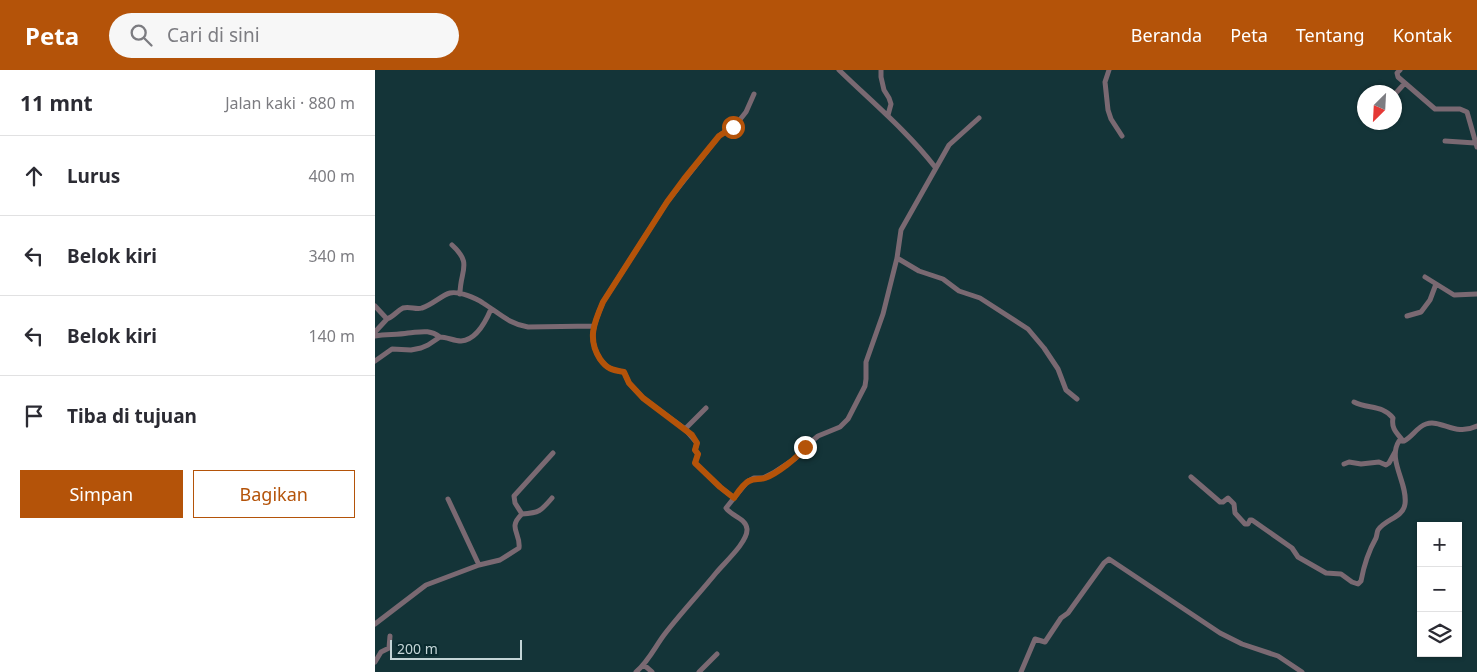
<!DOCTYPE html>
<html lang="id">
<head>
<meta charset="utf-8">
<style>
	body { margin:0; font-family:"Noto Sans",sans-serif; background:#f7f7f7; color:#2b2b33 }
	.controls { position:absolute; right:15px; bottom:15px; display:grid; overflow:hidden; border-radius:0px; box-shadow:0 1px 4px #0004 }
	.controls button { width:45px; height:45px; display:grid; place-items:center; padding:0; border:0; border-bottom:1px solid #e1e1e2; background:#fff; color:#2b2b33; font:25px sans-serif }
	.compass { position:absolute; left:982px; top:15px; width:45px; height:45px; border-radius:50%; background:#fff; box-shadow:0 1px 4px #0004; rotate:204deg }
	.scale { position:absolute; left:15px; bottom:12px; width:132px; box-sizing:border-box; padding-left:5px; border:2px solid #c4d5d7; border-top:0; font-size:14px; line-height:18px; white-space:nowrap; color:#c4d5d7; -webkit-text-stroke:4px #092a2e; paint-order:stroke }
	.stop { position:absolute; width:15px; height:15px; margin:-11px; border:4px solid #b45309; border-radius:50%; background:#fff }
	.stop.end { background:#b45309; border-color:#fff; box-shadow:0 1px 5px #0008 }
	.list { margin:0; padding:0; list-style:none }
	h2 { display:flex; justify-content:space-between; align-items:center; height:65px; margin:0; padding:0 20px; font-size:21px }
	h2 small { font-size:16px; font-weight:400; color:#7c7c81 }
	.list li { display:grid; grid-template-columns:32px 1fr auto; gap:15px; align-items:center; box-sizing:border-box; height:80px; padding:0 20px; border-top:1px solid #e1e1e2 }
	.list b { display:block; font-size:19px; white-space:nowrap }
	.list em { font-size:16px; font-style:normal; color:#7c7c81 }
	.actions { display:flex; gap:10px; padding:15px 20px }
	.actions a { flex:1; padding:11px 0; border:1px solid #b45309; border-radius:0px; text-align:center; font-size:18px; color:#b45309 }
	.actions .main { background:#b45309; color:#fff }
	.icon { flex:none; width:28px; height:28px; fill:none; stroke:currentColor; stroke-width:2; stroke-linecap:round; stroke-linejoin:round }
	.map { position:relative; flex:none; width:1102px; height:602px; overflow:hidden }
	header { display:flex; align-items:center; gap:30px; box-sizing:border-box; height:70px; padding:0 25px; background:#b45309; color:#fff }
	header strong { font-size:24px }
	nav { display:flex; gap:28px; margin-inline-start:auto; font-size:18px }
	.search { width:350px; height:45px; background:#f7f7f7; display:flex; align-items:center; gap:12px; box-sizing:border-box; padding:0 18px; border-radius:28px; color:#7c7c81; font-size:19px }
	main { display:flex }
	aside { flex:1; background:#fff }
	.map>svg:first-child { display:block }
	.lines { fill:none; stroke-linecap:round; stroke-linejoin:round }
	.street { stroke:#7a6972; stroke-width:5 }
	.route { stroke:#b45309; stroke-width:6 }
</style>
</head>
<body>
<header>
<strong>Peta</strong>
<div class="search"><svg class="icon" aria-label="search" viewBox="0 0 24 24"><circle cx="10" cy="10" r="6"/><path d="M15 15l6 6"/></svg>Cari di sini</div>
<nav><a>Beranda</a><a>Peta</a><a>Tentang</a><a>Kontak</a></nav>
</header>
<main>
<aside>
<h2>11 mnt<small>Jalan kaki · 880 m</small></h2>
<ul class="list">
<li><svg class="icon" aria-label="ahead" viewBox="0 0 24 24"><path d="M12 20V5M6 11l6-6 6 6"/></svg><div><b>Lurus</b></div><em>400 m</em></li>
<li><svg class="icon" aria-label="left" viewBox="0 0 24 24"><path d="M17 20v-9H6M10 6l-5 5 5 5"/></svg><div><b>Belok kiri</b></div><em>340 m</em></li>
<li><svg class="icon" aria-label="left" viewBox="0 0 24 24"><path d="M17 20v-9H6M10 6l-5 5 5 5"/></svg><div><b>Belok kiri</b></div><em>140 m</em></li>
<li><svg class="icon" aria-label="arrive" viewBox="0 0 24 24"><path d="M6 21V4h12l-3 4 3 4H6"/></svg><div><b>Tiba di tujuan</b></div></li>
</ul>
<div class="actions"><a class="main">Simpan</a><a>Bagikan</a></div>
</aside>
<div class="map">
<svg width="1102" height="602" viewBox="0 0 1102 602">
	<rect width="100%" height="100%" fill="#143438"/>
	<g class="lines">
		<path class="street" d="M464,0C497,32 532,61 560,97
			M506,0V7L509,20L514,28L516,34L513,45
			M734,0L730,12L733,40L736,49L747,66
			M1025,0L1022,3L1023,7L1060,39H1085L1092,42L1102,77
			M1019,25L1030,13
			M1070,71L1100,73
			M77,175C98,194 85,200 85,224
			M522,188L544,201L568,209L584,221L605,228L653,259L669,278L683,299L691,320L702,329
			M1050,207L1079,225L1102,224
			M0,236L12,249C18,247 22,241 28,238C35,236 41,240 47,238C57,235 67,225 75,223C84,221 101,228 108,233C124,243 134,254 153,257L219,256
			M1032,246L1046,242L1055,230L1061,214
			M0,262L12,249
			M0,266C11,264 22,265 33,263C46,262 54,259 65,267
			M0,291L17,279L36,280L46,278L53,275L65,267C72,267 79,271 86,271C101,270 111,251 116,239
			M979,332C993,339 1008,335 1018,348C1016,359 1022,363 1028,371
			M310,359L331,338
			M969,394L974,392L986,394L1004,392L1011,395L1014,393L1020,382
			M816,407L845,432H848L853,428L859,434L860,443L870,454H873L875,450H877L917,478L923,487L951,503L966,504L977,512L983,514L986,511C989,495 993,482 1001,468C1002,465 1002,462 1003,460C1010,449 1028,448 1030,434C1033,413 1012,390 1024,371H1029C1037,367 1042,357 1051,354C1067,349 1080,367 1102,356
			M359,428L372,412L379,408H388L398,403L421,388L430,377L443,366L465,357L473,349L490,316L491,309V292L508,244L522,188L526,160L574,75L604,48
			M73,429L104,495
			M147,444L140,433L139,426L178,383
			M0,554L51,515L104,495L125,490L144,478C146,463 132,458 147,444C164,443 166,441 177,428
			M0,592L6,582L14,578L15,566
			M269,595L277,602
			M261,602C273,592 280,577 289,565C305,544 324,524 341,503C349,493 373,472 372,459C371,448 356,446 351,438L359,428L345,417L320,393L323,384L320,380L322,373L310,359L268,328L254,313L249,302C237,300 232,299 225,289C212,269 219,253 228,232L292,132L344,66L363,52L371,42L379,24
			M324,602L342,584
			M646,602L660,569L670,572L686,548L693,543L729,493L734,489L845,563L867,574L903,586L927,602"/>
	</g>
	<g class="lines">
		<path class="route" d="M358,57L344,66L309,109L292,132L228,232C219,253 212,269 225,289C232,299 237,300 249,302L254,313L268,328L317,365L322,373L320,380L323,384L320,393L345,417L359,428C363,422 368,414 374,411C380,408 384,410 390,408C401,404 424,387 430,377"/>
	</g>
</svg>
<div class="controls">
<button>+</button>
<button>−</button>
<button><svg class="icon" aria-label="layers" viewBox="0 0 24 24"><path d="M12 4l9 5-9 5-9-5zM3 14l9 5 9-5"/></svg></button>
</div>
<svg class="compass" viewBox="-18 -18 36 36"><path d="M0-13l5 13h-10z" fill="#e53935"/><path d="M0 13l5-13h-10z" fill="#7c7c81"/></svg>
<div class="scale">200 m</div>
<div class="stop" style="left:358px;top:57px"></div>
<div class="stop end" style="left:430px;top:377px"></div>
</div>
</main>
</body>
</html>
